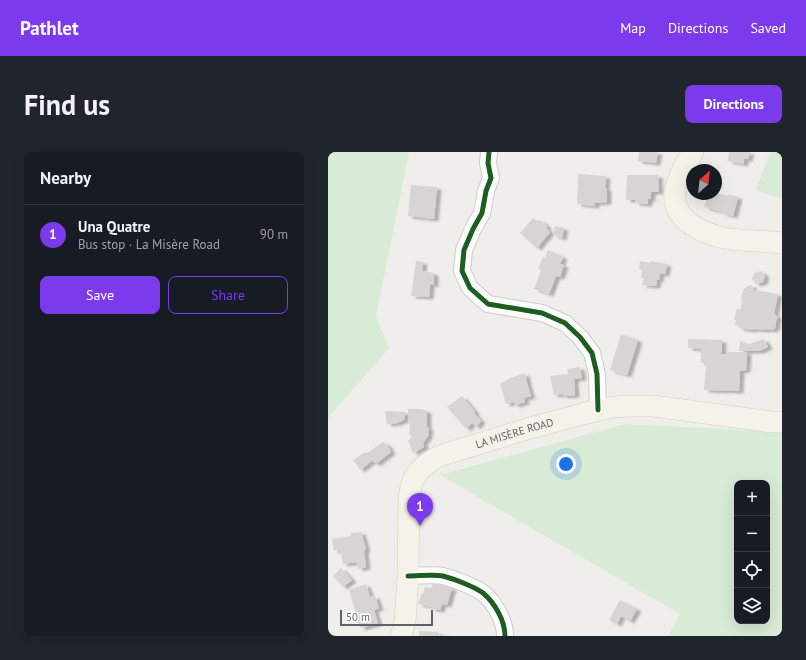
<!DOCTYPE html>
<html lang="en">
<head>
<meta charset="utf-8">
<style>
	body { margin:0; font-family:"PT Sans",sans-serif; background:#20242c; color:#f1f3f6 }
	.controls { position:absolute; right:12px; bottom:12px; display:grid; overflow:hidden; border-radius:8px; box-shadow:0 4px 16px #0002 }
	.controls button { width:36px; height:36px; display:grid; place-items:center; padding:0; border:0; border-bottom:1px solid #363941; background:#171b24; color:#f1f3f6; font:20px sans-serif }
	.compass { position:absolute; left:358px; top:12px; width:36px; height:36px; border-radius:50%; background:#171b24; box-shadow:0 4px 16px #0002; rotate:27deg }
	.scale { position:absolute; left:12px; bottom:10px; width:93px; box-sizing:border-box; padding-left:4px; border:2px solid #5f6368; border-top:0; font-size:11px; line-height:14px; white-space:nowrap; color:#5f6368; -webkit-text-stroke:3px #fff; paint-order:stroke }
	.you { position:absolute; left:238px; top:312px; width:14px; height:14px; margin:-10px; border:3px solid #fff; border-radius:50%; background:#1a73e8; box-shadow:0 0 0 6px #1a73e833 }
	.badge { display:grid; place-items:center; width:26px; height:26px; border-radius:50%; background:#7c3aed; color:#fff; font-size:13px; font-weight:700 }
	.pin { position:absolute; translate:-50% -33px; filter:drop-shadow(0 1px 2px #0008) }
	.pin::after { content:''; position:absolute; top:21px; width:14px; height:12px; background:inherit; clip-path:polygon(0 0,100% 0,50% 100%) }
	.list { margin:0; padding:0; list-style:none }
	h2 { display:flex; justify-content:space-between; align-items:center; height:52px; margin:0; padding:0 16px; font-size:17px }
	h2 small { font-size:13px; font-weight:400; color:#9ea1a6 }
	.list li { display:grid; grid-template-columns:26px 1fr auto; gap:12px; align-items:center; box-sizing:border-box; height:60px; padding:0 16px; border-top:1px solid #363941 }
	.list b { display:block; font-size:15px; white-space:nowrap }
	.list p { margin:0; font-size:13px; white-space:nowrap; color:#9ea1a6 }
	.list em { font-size:13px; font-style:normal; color:#9ea1a6 }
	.actions { display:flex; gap:8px; padding:12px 16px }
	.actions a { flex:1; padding:9px 0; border:1px solid #7c3aed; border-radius:8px; text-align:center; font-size:14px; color:#7c3aed }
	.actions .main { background:#7c3aed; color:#fff }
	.icon { flex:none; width:22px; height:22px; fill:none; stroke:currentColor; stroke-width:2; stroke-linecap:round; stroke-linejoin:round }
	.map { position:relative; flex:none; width:454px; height:484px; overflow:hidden; border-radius:8px }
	header { display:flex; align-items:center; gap:24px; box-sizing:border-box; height:56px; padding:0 20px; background:#7c3aed; color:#fff }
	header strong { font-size:19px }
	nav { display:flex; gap:22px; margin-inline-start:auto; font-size:14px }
	.intro { display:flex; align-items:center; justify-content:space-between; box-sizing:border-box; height:96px; padding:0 24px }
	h1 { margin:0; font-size:28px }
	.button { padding:10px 18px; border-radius:8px; background:#7c3aed; color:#fff; font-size:14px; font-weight:700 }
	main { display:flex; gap:24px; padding:0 24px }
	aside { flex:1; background:#171b24; border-radius:8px; box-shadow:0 4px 16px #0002 }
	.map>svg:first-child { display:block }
	.green { fill:#d8ebd6; fill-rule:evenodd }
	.building { fill:#d6d5d3; filter:url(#shadow) }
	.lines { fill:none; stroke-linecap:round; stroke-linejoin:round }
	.minor-casing { stroke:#cbcccc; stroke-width:18 }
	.major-casing { stroke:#d7ceb8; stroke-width:22 }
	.minor { stroke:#fdfcfc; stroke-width:16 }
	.major { stroke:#f4f2e9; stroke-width:21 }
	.cycleway-casing { stroke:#fff; stroke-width:8 }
	.cycleway { stroke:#1b5e20; stroke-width:5 }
	.labels { text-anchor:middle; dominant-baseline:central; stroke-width:3; stroke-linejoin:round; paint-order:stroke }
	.street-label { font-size:11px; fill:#5f6368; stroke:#fff }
</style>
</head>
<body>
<header>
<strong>Pathlet</strong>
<nav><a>Map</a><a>Directions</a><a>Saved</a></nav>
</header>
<div class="intro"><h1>Find us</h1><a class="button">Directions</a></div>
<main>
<aside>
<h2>Nearby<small></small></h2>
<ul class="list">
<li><span class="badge">1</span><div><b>Una Quatre</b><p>Bus stop · La Misère Road</p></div><em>90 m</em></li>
</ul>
<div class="actions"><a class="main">Save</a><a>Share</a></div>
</aside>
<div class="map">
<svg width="454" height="484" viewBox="0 0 454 484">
	<defs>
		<filter id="shadow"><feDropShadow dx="4.5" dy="2.5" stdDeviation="1" flood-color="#0004"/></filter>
	</defs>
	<rect width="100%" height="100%" fill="#efeeea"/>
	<path class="green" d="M0,0H81L48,164L61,196L0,266Z
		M442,0H454V47L428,38Z
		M297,272L454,280V484H340L352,462L112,323ZM409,331H439V469H409Z"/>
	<path class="building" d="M311,0H330L328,11L310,9Z
		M401,0H422L420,7H416V12L400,9Z
		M250,22L278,24L277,36L279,37V50L267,51V54L249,52Z
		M299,23H330L331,40H323V47H320V52L307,51V48H298Z
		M83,33L109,35L106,67L80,64Z
		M388,41L400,44V42L410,45L405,64L394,61L395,60L376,55L380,42H388Z
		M205,66L210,70L212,68L219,74L218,76L222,80L209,96L192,81Z
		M227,74L236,76L234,86L225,83Z
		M220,98L235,105L232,112L236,113L232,125L228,124L221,142L206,137L213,118L210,117L215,105L217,106Z
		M88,109L95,110L94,119L106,121V133L102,132L101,145L83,144Z
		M312,109L323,111V109L339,112L337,122L332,121L331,128L329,127L328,134L314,133L316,126H313L314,118L311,117Z
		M433,119L437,124L435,130L428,132L424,127L426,121Z
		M421,133H423L425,135L424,136L426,138L450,142L446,162L450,165L448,169V174L446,177L443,178L439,177L437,178L425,177L423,178L411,176V174L407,173L408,168H406L408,160L409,157H413L414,149L413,148L415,138Z
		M293,182L310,188L299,223L282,218Z
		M360,187L394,188V200L392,202H398V200H419L418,218L412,219L411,239L376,238L378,214H376V211H373V197L360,196Z
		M436,187L440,195L431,199H411L412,189L421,192Z
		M252,215L254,226L246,227L247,243L235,244V242L226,243L222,224L240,222L239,217Z
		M197,221L199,231L203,244L196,246L197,250L187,253L186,250L178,252L172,231L180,228V227Z
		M134,244L147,260L146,261L153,269L148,275L144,271L138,277L119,255Z
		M80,257H93L99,259V275L101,276L100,282H101L95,291L96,295L85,301L80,288L84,285L81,281L82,274L81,270H80Z
		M57,259L77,260L76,268L69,271L59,272Z
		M55,290L60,294L63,300L49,311H46L45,308L32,318L25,308L38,300L39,301Z
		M33,380L38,397L36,399L38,415L30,417L29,410L15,412L12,398L6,399L4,387L23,384L22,381Z
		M13,416L24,428L15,435L5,424Z
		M105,431L124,436L119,453L114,452L112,458L103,457L104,455L90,452L94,441L95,442L97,435L103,436Z
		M38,432L42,445L47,444L51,456L46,458L50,471L33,476L31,472L21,438Z
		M292,448L309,457L302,469L293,464L289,472L281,468Z
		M91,479L110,480V482H116V484H91Z"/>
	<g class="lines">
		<defs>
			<path id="minor" d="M161,0L160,11L163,26L158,39L154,61L145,77L136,98L134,119L142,136L160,152L214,161L237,171L252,185L264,201L269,222L270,258
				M80,424C91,424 105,422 115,424C126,427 145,434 155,441C167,451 177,469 177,484"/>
			<g id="major">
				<path d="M365,0C357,12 350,25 347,39C343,70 378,83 402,87C419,89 437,89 454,91"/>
				<path id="s1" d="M73,484L77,470L80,424L81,346C84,322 91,316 111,304L202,276L270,258L286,255L303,254H325L444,270H454"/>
			</g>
		</defs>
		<use href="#minor" class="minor-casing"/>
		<use href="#major" class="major-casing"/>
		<use href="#minor" class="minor"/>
		<use href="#major" class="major"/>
		<defs>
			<path id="cycleway" d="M161,0L160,11L163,26L158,39L154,61L145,77L136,98L134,119L142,136L160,152L214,161L237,171L252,185L264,201L269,222L270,258
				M80,424C91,424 105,422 115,424C126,427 145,434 155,441C167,451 177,469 177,484"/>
		</defs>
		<use href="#cycleway" class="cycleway-casing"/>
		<use href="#cycleway" class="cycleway"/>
	</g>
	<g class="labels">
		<g class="street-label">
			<text stroke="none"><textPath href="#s1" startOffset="272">LA MISÈRE ROAD</textPath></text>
		</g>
	</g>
</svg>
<div class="controls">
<button>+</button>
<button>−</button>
<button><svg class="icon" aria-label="locate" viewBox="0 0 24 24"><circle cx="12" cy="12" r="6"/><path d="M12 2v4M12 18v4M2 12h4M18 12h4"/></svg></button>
<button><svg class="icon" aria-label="layers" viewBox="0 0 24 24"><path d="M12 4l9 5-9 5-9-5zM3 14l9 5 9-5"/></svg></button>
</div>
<svg class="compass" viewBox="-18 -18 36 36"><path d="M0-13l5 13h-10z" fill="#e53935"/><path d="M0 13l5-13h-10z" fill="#9ea1a6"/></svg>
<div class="scale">50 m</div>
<div class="you"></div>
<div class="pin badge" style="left:92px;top:374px">1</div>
</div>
</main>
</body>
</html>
